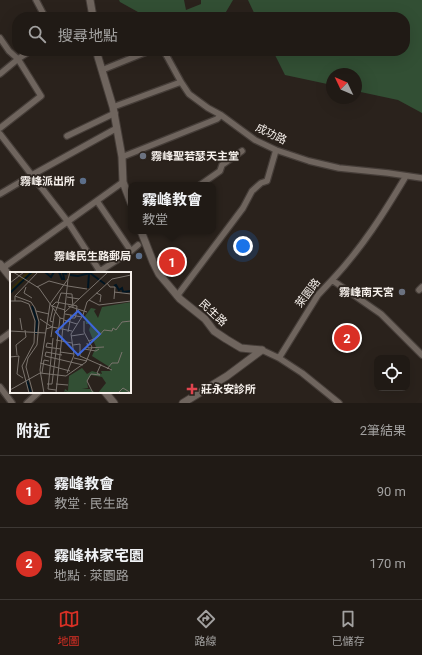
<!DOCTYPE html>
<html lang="zh-TW">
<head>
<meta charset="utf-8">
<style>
	body { margin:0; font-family:Roboto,"Noto Sans TC",sans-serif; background:#28231e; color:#f1f3f6 }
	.controls { position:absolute; right:12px; bottom:12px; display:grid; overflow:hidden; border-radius:8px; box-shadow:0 4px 16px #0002 }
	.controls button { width:36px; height:36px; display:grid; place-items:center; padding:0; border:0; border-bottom:1px solid #3d3834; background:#201a15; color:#f1f3f6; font:20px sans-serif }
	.compass { position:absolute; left:326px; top:68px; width:36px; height:36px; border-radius:50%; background:#201a15; box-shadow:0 4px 16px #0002; rotate:314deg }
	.you { position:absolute; left:243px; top:246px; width:14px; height:14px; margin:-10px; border:3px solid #fff; border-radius:50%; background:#1a73e8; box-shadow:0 0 0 6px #1a73e833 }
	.badge { display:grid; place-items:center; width:26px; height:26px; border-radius:50%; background:#d93025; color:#fff; font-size:13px; font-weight:700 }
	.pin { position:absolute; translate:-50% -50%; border:2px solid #fff; box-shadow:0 1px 4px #0006 }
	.popup { position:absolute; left:128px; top:182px; width:88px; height:52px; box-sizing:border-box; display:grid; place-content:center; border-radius:8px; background:#201a15; filter:drop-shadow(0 1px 3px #0005); font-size:13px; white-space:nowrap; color:#a2a1a0 }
	.popup b { font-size:15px; color:#f1f3f6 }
	.popup::after { content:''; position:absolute; left:50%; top:100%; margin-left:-8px; border:8px solid transparent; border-top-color:#201a15 }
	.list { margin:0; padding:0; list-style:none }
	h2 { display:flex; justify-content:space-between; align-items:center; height:52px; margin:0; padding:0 16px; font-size:17px }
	h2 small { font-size:13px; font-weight:400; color:#a2a1a0 }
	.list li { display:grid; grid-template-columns:26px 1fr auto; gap:12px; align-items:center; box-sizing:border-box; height:72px; padding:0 16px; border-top:1px solid #3d3834 }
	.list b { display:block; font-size:15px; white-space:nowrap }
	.list p { margin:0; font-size:13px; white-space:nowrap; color:#a2a1a0 }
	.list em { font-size:13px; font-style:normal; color:#a2a1a0 }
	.icon { flex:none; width:22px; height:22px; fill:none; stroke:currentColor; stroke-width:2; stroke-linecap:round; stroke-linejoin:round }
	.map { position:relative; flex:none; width:422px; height:403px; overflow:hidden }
	.search { position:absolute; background:#201a15; box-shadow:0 4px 16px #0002; left:12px; right:12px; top:12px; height:44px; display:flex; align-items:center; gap:10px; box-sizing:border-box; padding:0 14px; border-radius:16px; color:#a2a1a0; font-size:15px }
	.sheet { height:196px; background:#201a15 }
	nav { display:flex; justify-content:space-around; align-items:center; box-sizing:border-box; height:56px; border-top:1px solid #3d3834; background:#201a15; font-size:11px; color:#a2a1a0 }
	nav a { display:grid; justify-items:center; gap:2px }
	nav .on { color:#d93025 }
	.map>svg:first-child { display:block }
	.green { fill:#324f34 }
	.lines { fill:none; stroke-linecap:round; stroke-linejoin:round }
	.minor-casing { stroke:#453d38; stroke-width:8 }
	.tertiary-casing { stroke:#453d38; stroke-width:9 }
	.minor { stroke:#6f655e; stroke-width:5.5 }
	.tertiary { stroke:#6f655e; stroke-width:7 }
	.worship-dot { fill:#6b7280; stroke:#2a221c; stroke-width:1.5 }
	.service-dot { fill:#5c6f8a; stroke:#2a221c; stroke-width:1.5 }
	.health-dot { fill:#e0444e; stroke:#2a221c; stroke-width:1.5 }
	.labels { text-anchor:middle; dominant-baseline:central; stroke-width:3.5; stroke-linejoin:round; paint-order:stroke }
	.street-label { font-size:11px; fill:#f5efea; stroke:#2a221c }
	.poi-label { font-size:11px; font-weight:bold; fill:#f5efea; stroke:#2a221c; text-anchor:end }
	.inset-river { fill:none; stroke:#001421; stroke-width:2 }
	.inset-road { fill:none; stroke:#7b746e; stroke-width:1 }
	.view { fill:#3d66db; fill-opacity:0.15; stroke:#3d66db; stroke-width:2 }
	.inset-edge { fill:none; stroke:#f5efea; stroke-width:2 }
</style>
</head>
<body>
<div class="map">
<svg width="422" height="403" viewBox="0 0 422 403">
	<rect width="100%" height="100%" fill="#2a221c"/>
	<path class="green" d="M119,0H184L186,10L201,4V0H233L223,17H147L120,2Z
		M248,0H422V113L398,100L356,91V74H332V85L285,75L273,51H405V17H256Z"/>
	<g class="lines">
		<defs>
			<path id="minor" d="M36,0L45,17
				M0,38L9,51L18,59L41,96L0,128
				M164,51L181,82L189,94L208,108L221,115L255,140L276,150L309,161L339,168L388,173L422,178
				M102,70L149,51
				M0,74L18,59L30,51
				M113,107L181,82
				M0,134L68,222L101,273
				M67,136L115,113
				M122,157L217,119L221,115
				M200,185L220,171L222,165L242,151
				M0,194L32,175L117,128
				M97,201L131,251
				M3,268L123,182
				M97,273L131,251L138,245
				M332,280C362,248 384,213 406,176
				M419,290L422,287
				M177,296L243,208L252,191L261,183L267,181L276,150
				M0,340L11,332
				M262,350L279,358L302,373L339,403
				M279,358L318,295L332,280L381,314L422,355
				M0,387L12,403
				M27,403L39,392"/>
			<path id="tertiary" d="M90,0L93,17
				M97,51L98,57L113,107L122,157L123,182L131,203
				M141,231L153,262L159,274L180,299L205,319L214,331L226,339L241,348L262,350
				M0,264L11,278
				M105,392L114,403
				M183,403L227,376L262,350"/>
		</defs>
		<use href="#minor" class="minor-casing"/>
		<use href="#tertiary" class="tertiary-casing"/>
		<use href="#minor" class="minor"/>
		<use href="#tertiary" class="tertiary"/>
	</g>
	<g class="worship-dot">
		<circle cx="143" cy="156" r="4"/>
		<circle cx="402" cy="292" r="4"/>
	</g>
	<g class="service-dot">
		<circle cx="83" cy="181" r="4"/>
		<circle cx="139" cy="256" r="4"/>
	</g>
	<path class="health-dot" d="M190 383h4v4h4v4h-4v4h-4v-4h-4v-4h4z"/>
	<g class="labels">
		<g class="street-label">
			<text transform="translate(271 134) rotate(26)">成功路</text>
			<text transform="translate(308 293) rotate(-53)">萊園路</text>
			<text transform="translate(213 313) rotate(43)">民生路</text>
		</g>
		<g class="poi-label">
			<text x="151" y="156" text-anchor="start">霧峰聖若瑟天主堂</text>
			<text x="75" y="181">霧峰派出所</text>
			<text x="131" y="256">霧峰民生路郵局</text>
			<text x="394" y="292">霧峰南天宮</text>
			<text x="201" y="389" text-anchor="start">莊永安診所</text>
		</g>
	</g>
	<g transform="translate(10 272)">
		<rect width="121" height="121" fill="#2a221c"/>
		<path d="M121,30V121H88L96,111L92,105L81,103L77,109L78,116L72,117H80L86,121H57L56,119L54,121L55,117L58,119L59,104L72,96L77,102L82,99L92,102L91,99H100L101,96L82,84L86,75L79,58L81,52H76L75,44L81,36L86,37L84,39L88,46L92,35Z" fill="#324f34"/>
		<path d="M17,0H25L0,22V17Z" fill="#332a09"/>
		<path class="inset-river" d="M35,0L41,5L44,0M49,0L52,7H54L53,1L57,2M60,3L68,4L80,1L95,12M104,14L106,13L109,18L112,16L113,20L121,19M78,16L79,2M0,21L22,0M22,34L27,49L26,62M17,108L21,121"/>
		<path class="inset-road" d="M3,0L29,16L50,46L54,47M0,11L14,0M97,11L100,15H105L104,27M58,14L77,17M16,15L14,21L22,26M27,15L39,9L58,14M104,20L121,22M86,21L91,23L90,30M5,24L21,30L25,36L29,50L27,73L18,86L16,95L23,121M57,25L69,27M79,28L89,33L121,29M0,29H11L19,32L25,49L24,71L12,94L19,121M5,29V24L28,0M48,30L51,21L62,22L63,36M58,34L77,40M0,35V59M55,38L42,34L46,30L62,33M26,39L39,42M55,40L98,0M55,42L72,45M10,46L12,58M61,46H65L66,43L67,34L63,33M30,47L42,55M54,48L67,52M43,50L40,49L43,36M36,57L42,55L62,59M0,59L36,61M58,60L61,43M61,64L74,62M41,65L44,44L49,30M43,66L38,117L46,118M46,68L62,71M79,69L88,65L94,58L102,59L103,56L106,58L112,50L121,49M77,71L78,76L94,75M42,72L37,71L36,75L51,77M63,73L70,72V84L102,98M74,77L86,79L89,77M50,80L64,82M7,83L6,73L16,65L15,58M35,84L73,93M35,84L36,80L52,83M0,85L9,84L7,102L13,106M64,86L77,89M30,91L60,99M97,97L102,91H108L112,80M32,101L34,88L39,89M57,101L64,83L61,62L73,43L77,30L102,7L121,3M37,112H42L50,46M46,112L58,113M0,118L30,101L56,104L76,90L82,75L74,60V49M34,121L30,98L40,32L58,7L60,0M46,121L58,7M83,121L77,109L81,102L90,103L87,101L91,92M108,121L113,116L121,121"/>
		<path class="view" d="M68,39L90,62L68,83L46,60Z"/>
		<rect width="121" height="121" class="inset-edge"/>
	</g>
</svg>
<div class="controls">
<button><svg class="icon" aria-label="locate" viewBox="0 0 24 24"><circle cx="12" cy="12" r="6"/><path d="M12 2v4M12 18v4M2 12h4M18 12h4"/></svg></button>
</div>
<svg class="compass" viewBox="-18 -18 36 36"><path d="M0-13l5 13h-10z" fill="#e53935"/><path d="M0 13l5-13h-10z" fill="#a2a1a0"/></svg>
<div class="you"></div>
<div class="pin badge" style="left:172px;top:262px">1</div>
<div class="popup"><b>霧峰教會</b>教堂</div>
<div class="pin badge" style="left:347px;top:338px">2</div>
<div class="search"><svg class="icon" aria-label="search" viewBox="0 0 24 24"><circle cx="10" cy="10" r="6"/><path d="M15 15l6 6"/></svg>搜尋地點</div>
</div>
<section class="sheet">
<h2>附近<small>2筆結果</small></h2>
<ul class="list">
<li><span class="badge">1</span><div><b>霧峰教會</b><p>教堂 · 民生路</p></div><em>90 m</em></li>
<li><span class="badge">2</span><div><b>霧峰林家宅園</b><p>地點 · 萊園路</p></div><em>170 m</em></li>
</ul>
</section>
<nav>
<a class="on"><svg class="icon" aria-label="map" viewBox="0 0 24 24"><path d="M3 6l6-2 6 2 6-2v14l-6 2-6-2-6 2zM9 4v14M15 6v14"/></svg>地圖</a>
<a><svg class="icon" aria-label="directions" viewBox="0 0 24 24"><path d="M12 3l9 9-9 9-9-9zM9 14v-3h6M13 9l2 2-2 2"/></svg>路線</a>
<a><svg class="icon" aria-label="saved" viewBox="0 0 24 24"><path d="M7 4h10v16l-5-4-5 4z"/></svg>已儲存</a>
</nav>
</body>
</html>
